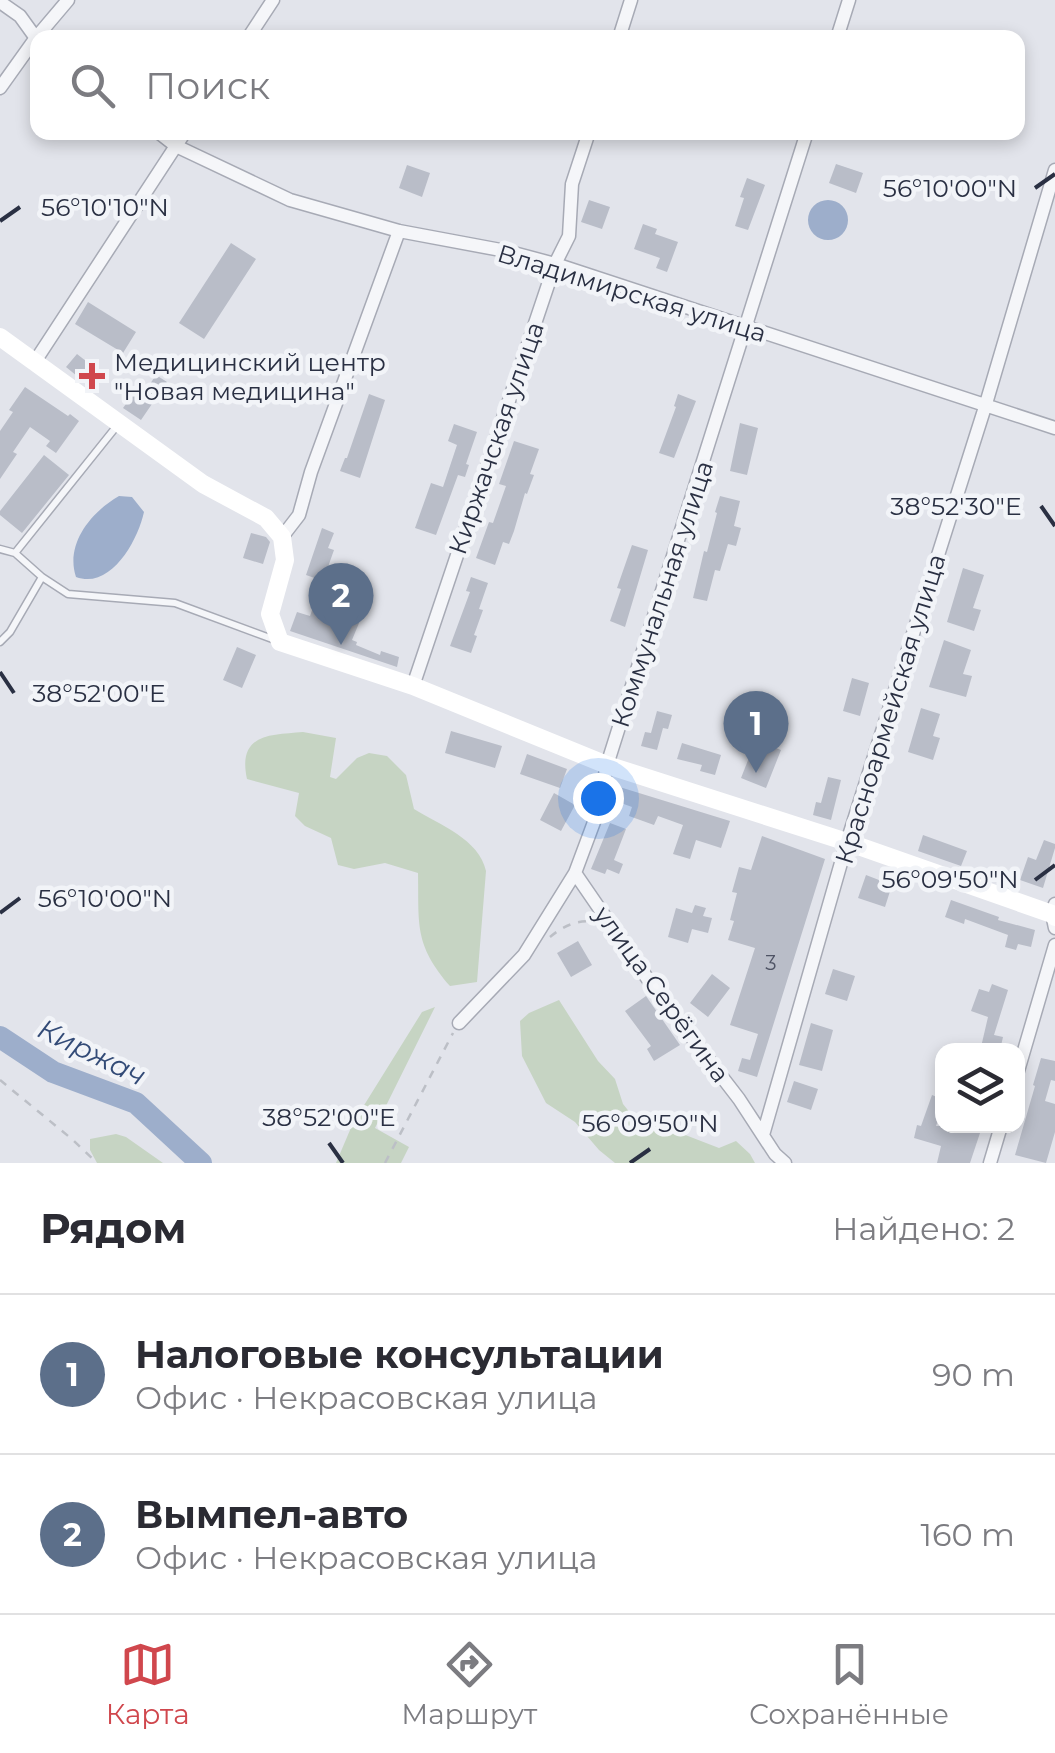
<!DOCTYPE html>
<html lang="ru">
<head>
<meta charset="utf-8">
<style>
	body { margin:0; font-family:Montserrat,sans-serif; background:#f7f7f7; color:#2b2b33 }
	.controls { position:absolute; right:30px; bottom:30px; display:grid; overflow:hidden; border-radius:20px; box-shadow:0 5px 15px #0003 }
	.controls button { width:90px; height:90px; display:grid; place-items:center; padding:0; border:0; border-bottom:2px solid #e1e1e2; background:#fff; color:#2b2b33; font:50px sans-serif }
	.you { position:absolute; left:598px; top:798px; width:35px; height:35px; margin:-25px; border:8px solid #fff; border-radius:50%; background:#1a73e8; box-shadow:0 0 0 15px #1a73e833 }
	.badge { display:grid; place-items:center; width:65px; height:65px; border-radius:50%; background:#d0474d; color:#fff; font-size:32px; font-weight:700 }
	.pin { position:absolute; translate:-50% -82px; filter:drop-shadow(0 2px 5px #0008) }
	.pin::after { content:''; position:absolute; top:52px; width:35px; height:30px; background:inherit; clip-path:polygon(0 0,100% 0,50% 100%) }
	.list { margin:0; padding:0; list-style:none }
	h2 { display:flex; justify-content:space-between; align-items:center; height:130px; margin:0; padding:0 40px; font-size:42px }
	h2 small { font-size:32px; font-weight:400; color:#7c7c81 }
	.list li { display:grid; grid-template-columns:65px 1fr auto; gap:30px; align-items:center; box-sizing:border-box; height:160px; padding:0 40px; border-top:2px solid #e1e1e2 }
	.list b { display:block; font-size:38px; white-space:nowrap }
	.list p { margin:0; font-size:32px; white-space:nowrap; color:#7c7c81 }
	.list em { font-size:32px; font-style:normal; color:#7c7c81 }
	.icon { flex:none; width:55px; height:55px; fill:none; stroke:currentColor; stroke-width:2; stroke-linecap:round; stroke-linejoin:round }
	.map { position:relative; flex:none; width:1055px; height:1163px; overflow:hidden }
	.search { position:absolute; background:#fff; box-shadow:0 5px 15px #0003; left:30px; right:30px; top:30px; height:110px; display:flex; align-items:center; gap:25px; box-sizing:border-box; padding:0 35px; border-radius:20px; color:#7c7c81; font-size:38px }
	.sheet { height:450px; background:#fff }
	nav { display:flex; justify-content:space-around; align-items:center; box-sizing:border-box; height:140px; border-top:2px solid #e1e1e2; background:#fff; font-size:28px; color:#7c7c81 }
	nav a { display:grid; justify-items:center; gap:5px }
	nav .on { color:#d0474d }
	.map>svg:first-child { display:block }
	.green { fill:#c6d4c3 }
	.water { fill:#9daecb }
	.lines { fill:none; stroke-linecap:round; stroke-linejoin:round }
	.river { stroke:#9daecb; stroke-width:22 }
	.building { fill:#b9bdc8 }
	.lane-casing { stroke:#a7aab5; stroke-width:9 }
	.street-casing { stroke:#a7aab5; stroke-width:15 }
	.path { stroke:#bcbfc6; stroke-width:2.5; stroke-dasharray:8 8; stroke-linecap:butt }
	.lane { stroke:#f5f6f9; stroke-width:6 }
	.street { stroke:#f5f6f9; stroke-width:12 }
	.secondary { stroke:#fff; stroke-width:18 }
	.ticks { fill:none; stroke:#2a3043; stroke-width:4 }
	.poi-dot { fill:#d0474d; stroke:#f2f4f8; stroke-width:4 }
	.labels { text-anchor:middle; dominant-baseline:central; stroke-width:9; stroke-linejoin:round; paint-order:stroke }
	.number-label { font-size:20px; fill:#4e5364 }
	.street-label { font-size:25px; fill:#2a3043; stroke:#f2f4f8 }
	.poi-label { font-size:25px; fill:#2a3043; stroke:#f2f4f8; text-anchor:start }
	.water-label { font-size:28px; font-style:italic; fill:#334b77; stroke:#f2f4f8 }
	.ticks-label { font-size:25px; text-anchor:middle; fill:#2a3043; stroke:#f2f4f8; stroke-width:9; stroke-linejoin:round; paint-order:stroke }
</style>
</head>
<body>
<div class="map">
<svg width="1055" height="1163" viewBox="0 0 1055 1163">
	<rect width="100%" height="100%" fill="#e2e4eb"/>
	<path class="green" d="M303,732L336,738L330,777L336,779L357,758L369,753L387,756L406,775L414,809C440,825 479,839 486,871L477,982L450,986C414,944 419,925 418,873L385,863L354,869L338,865L331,838L305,826L295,816L299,793L247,779C237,733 271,735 303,732Z
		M559,1000L598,1061L615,1079L623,1104L631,1114L719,1148L736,1141L750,1154L755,1163H615L599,1150L575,1122L546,1103L522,1056L520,1021L529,1013Z
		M435,1007L375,1128L409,1147L401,1163H336L353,1123L422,1012Z
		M116,1134L126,1137L163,1163H97L90,1150V1139Z"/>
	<path class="water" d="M808 220a20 20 0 1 1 40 0a20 20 0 1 1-40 0Z
		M119,496L132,497L144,512C138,540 111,590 76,577C65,544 91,512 119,496Z"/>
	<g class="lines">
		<path class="river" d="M0,1037L53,1072L136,1103L201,1163"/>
	</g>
	<path class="building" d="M836,164L863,173L856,193L829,183Z
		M407,165L430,173L422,197L399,188Z
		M747,178L765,185L748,230L735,226L744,198L740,197Z
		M589,200L610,207L602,229L581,222Z
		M643,224L657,229L655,234L678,242L667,272L656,268L660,258L634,249Z
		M231,243L256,259L204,339L179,323Z
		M88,302L136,332L123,353L75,324Z
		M77,354L105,376L94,390L66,367Z
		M156,375L167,382L141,420L123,408L139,386L146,390Z
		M25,387L68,416L70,414L79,421L56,453L46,446L50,441L30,427L13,452L17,454L0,479V431L13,412L9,410Z
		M369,394L385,400L360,478L340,471L345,458H347Z
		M678,394L696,401L674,458L659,453L676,407L674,406Z
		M740,423L758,428L747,475L730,471Z
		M454,424L477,432L466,464L469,465L465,477L458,475L436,535L415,528L431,483L443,487L457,445L448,441Z
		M514,441L539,449L530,474L534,475L527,494L525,493L514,531L509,544L503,542L495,565L476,558L489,522L493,523L506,486L499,484Z
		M44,455L69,475L22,533L0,515V511Z
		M720,496L740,501L734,526L741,528L736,546L728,544L720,571L715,570L707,601L693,598L704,551L707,552L717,513L715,512Z
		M322,528L334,533L328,548L334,550L323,581L306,575Z
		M251,533L266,537L270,542L263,564L243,558Z
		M632,545L648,550L625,627L610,621L621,589L617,588Z
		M963,568L984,575L973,608L981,610L974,631L947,622Z
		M471,577L488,583L479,609L483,610L474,635L477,636L471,653L450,646L470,592L466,591Z
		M320,588L344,596L337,615L359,623L352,640L357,642L356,645L380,655L381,651L399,657L397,667L290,631L297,612L310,616Z
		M944,640L971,650L963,674L972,676L966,697L929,687Z
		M237,647L256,655L242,688L223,680Z
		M852,678L869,683L860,716L843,711Z
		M921,708L940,714L933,736L940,738L933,760L908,752Z
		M657,711L672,715L668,729L663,728L657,750L641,746L645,732L651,733Z
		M451,731L502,746L495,768L445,753Z
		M756,740L781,750L766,788L741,778Z
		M682,743L721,755L715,775L700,771L702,765L677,759Z
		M527,754L567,769L560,788L520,774Z
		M828,777L841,780L831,820L813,815L816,802L821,803Z
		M613,785L730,821L721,848L696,840L690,859L673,854L683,825L658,816L654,825L629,816L632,807L610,799Z
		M554,793L575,805L561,831L540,820Z
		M610,823L626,829L614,860L623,864L619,874L607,869L605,874L591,869Z
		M923,835L967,851L961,866L918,851Z
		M762,836L825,859L757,1077L738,1071L742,1058L750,1060L758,1034L730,1025L755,948L728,940L734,921L730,920L737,893L732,892L739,867L751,870Z
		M1044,840L1055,844V848L1043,888L1020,880L1028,857L1036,860Z
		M866,875L892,885L885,907L858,898Z
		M951,900L999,917L998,920L1035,930L1031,947L1018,944L1016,950L1005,947L1008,935L965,919L964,924L945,917Z
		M695,905L706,908L703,916L712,918L708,933L692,929L688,943L668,937L676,908L692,913Z
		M578,941L592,965L571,977L557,953Z
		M833,969L855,976L847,1001L825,994Z
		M712,974L730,988L708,1017L690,1003Z
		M992,984L1008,990L994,1035L1003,1037L1000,1050L981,1047L988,1017L971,1011L979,989L989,992Z
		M646,996L680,1045L654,1061L647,1049L651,1046L625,1011Z
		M811,1023L833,1030L822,1071L799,1065Z
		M1041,1058L1055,1061V1081L1051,1080L1045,1101L1055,1104V1132L1046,1163L1015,1155L1035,1086L1033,1085Z
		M794,1081L818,1089L811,1110L787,1102Z
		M932,1095L942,1099V1108L936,1126H955L980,1133L970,1163H937L941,1146L914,1138L917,1125L921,1126Z"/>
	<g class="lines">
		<defs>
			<path id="lane" d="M116,427L15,553L42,577L68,594L175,603L275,640
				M0,549L15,553
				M0,642L10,632L42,577"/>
			<path id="street" d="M0,2L20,16L38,41
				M248,38L273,0
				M619,38L631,0
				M837,38L849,0
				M0,88L35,39L68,0
				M158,132L176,146L290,200L399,231L506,251L555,264L1055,428
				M34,363L185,132
				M282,537L299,515L311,472L399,231
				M413,686L555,264L569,236L572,184L589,132
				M575,873L658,994L739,1099L775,1154L785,1163
				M1055,904L1052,914L1055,928
				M459,1023L524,955L575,873L597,814L607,765L807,132
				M1018,1071L1055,945
				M763,1135L847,842L985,407L1055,170
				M990,1163L1001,1126"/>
		</defs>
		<use href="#lane" class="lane-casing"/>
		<use href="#street" class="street-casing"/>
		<path class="path" d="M550,937C562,927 577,919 593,922
			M0,1080L73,1140L97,1163
			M385,1163L453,1033"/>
		<use href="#lane" class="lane"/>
		<use href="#street" class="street"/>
		<path class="secondary" d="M0,337L203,484L266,518L282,537L285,560L270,614L280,642L413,686L607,765L847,842L1052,914L1055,917"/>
	</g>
	<path class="ticks" d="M1035,188L1055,174M0,221L20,207M1041,506L1055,526M0,672L14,693M1035,880L1055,865M0,913L20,898M329,1143L343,1163M630,1163L650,1149"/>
	<path class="poi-dot" d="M87 361h10v10h10v10h-10v10h-10v-10h-10v-10h10z"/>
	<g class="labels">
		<g class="number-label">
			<text x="771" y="963">3</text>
		</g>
		<g class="street-label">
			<text transform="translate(632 293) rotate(17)">Владимирская улица</text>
			<text transform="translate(496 438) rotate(-71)">Киржачская улица</text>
			<text transform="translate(662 594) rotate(-72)">Коммунальная улица</text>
			<text transform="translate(890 709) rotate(-73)">Красноармейская улица</text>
			<text transform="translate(662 994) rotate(54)">улица Серёгина</text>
		</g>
		<g class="poi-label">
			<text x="114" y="362">Медицинский центр<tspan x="114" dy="29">"Новая медицина"</tspan></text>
		</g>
		<g class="water-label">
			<text transform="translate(92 1052) rotate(26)">Киржач</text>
		</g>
	</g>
	<g class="ticks-label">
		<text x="950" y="197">56°10'00"N</text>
		<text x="105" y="216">56°10'10"N</text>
		<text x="956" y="515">38°52'30"E</text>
		<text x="99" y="702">38°52'00"E</text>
		<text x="950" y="888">56°09'50"N</text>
		<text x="105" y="907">56°10'00"N</text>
		<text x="329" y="1126">38°52'00"E</text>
		<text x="650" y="1132">56°09'50"N</text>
	</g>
</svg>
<div class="controls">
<button><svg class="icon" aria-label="layers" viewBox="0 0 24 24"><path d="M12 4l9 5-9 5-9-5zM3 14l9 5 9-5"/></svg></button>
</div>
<div class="you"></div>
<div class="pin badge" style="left:756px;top:773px;background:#5c6f8a">1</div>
<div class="pin badge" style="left:341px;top:645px;background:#5c6f8a">2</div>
<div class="search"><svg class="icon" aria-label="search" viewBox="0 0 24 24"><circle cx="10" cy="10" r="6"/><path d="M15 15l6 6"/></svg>Поиск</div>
</div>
<section class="sheet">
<h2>Рядом<small>Найдено: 2</small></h2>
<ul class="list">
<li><span class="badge" style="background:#5c6f8a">1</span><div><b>Налоговые консультации</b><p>Офис · Некрасовская улица</p></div><em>90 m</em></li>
<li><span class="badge" style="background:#5c6f8a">2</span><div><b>Вымпел-авто</b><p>Офис · Некрасовская улица</p></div><em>160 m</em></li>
</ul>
</section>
<nav>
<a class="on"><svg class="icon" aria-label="map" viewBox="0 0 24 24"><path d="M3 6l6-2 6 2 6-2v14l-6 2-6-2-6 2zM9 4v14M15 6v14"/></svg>Карта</a>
<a><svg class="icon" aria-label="directions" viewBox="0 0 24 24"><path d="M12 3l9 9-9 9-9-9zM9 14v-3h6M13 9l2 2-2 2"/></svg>Маршрут</a>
<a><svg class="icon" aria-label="saved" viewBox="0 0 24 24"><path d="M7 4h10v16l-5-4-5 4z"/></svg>Сохранённые</a>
</nav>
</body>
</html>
